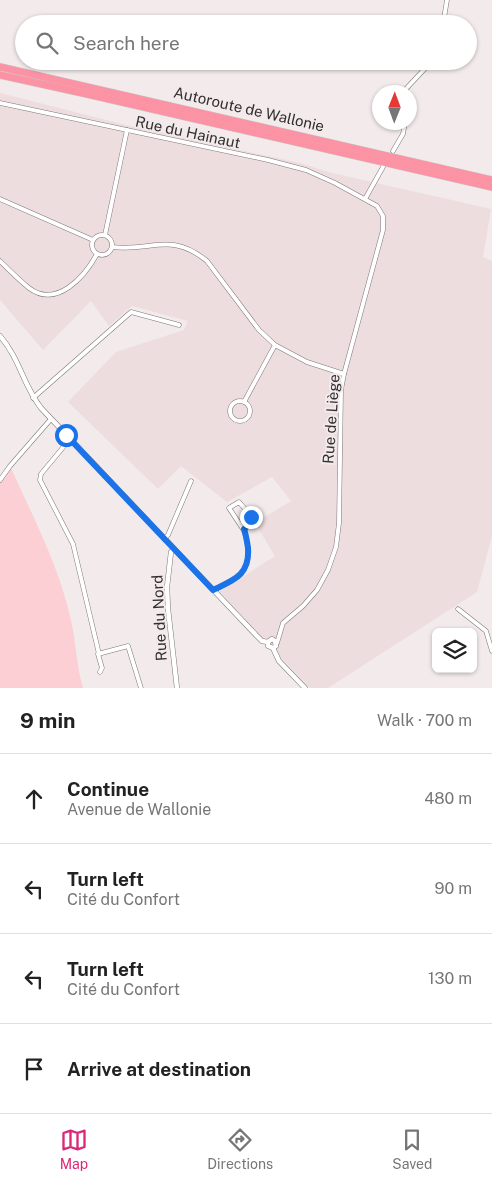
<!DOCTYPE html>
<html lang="en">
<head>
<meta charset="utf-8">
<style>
	:root { --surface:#fff; --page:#f2f2f2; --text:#222; --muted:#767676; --line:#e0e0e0; --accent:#db2777 }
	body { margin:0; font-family:"Public Sans",sans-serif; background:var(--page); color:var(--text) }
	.controls { position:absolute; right:15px; bottom:15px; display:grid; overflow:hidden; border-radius:8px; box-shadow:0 1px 4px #0004 }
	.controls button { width:45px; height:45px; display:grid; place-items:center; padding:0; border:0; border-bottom:1px solid var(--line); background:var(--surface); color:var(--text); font:25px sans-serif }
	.compass { position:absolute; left:372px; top:85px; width:45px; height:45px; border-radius:50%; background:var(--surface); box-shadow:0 1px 4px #0004; rotate:1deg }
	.stop { position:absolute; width:15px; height:15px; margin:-11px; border:4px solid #1a73e8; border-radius:50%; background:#fff }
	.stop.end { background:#1a73e8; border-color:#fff; box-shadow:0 1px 5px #0008 }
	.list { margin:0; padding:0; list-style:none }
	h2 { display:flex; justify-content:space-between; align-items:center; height:65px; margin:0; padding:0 20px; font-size:21px }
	h2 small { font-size:16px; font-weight:400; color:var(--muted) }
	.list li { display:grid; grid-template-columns:32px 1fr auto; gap:15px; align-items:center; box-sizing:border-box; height:90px; padding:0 20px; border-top:1px solid var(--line) }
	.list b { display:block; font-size:19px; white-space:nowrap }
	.list p { margin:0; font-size:16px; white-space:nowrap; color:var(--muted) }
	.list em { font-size:16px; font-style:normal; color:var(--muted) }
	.icon { flex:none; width:28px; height:28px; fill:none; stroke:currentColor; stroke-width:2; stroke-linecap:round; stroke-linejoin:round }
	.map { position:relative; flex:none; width:492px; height:688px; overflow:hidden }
	.search { position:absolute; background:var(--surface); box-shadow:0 1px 4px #0004; left:15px; right:15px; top:15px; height:55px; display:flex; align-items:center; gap:12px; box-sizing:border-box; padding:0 18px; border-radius:28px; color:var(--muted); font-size:19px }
	.sheet { height:425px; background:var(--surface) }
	nav { display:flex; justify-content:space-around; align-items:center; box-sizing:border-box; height:70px; border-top:1px solid var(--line); background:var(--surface); font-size:14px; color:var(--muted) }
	nav a { display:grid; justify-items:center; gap:2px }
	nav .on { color:var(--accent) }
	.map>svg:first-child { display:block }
	.built { fill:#eeddde }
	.green { fill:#fccfd4 }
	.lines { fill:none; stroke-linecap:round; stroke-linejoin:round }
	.minor-casing { stroke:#7e7778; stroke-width:5 }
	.tertiary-casing { stroke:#7e7778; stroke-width:5.5 }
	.motorway-casing { stroke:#cac9c9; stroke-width:8 }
	.minor { stroke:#fff; stroke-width:4 }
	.tertiary { stroke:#fff; stroke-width:4.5 }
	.motorway { stroke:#fc93a4; stroke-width:7 }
	.route { stroke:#1a73e8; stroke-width:6 }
	.labels { text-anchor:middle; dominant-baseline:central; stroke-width:4; stroke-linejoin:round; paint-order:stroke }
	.street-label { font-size:15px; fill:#322f2f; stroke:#f2eaeb }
</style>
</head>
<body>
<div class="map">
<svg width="492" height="688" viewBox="0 0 492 688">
	<rect width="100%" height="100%" fill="#f2eaeb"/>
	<path class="built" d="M 0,93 L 126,125 L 300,163 L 332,173 L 491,209 L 483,257 L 492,261 L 492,536 L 477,592 L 328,688 L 310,688 L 219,592 L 275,556 L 255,523 L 291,501 L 272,477 L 227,502 L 181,466 L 158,489 L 68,402 L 116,352 L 184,330 L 188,321 L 132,306 L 109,326 L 91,301 L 43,350 L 0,300 Z"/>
	<path class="green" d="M 10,466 C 32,515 58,564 70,616 C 76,640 76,664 83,688 L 0,688 L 0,480 Z"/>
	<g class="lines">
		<g class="minor-casing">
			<g id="minor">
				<path d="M 443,24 L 447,0"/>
				<path d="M 403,92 L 432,61"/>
				<path d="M 0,103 L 268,160 L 306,170 L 335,183 L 377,206 L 383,216 L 383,230 L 344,374 L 341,390 L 339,523 L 336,547 L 328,570 L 317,590 L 303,606 L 283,623 L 277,643"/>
				<path d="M 393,151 L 403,134 L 405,122"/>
				<path d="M 0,199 L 93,240"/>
				<path d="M 365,199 L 383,167"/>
				<circle cx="102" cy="245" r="10"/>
				<path d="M 105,235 L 127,130"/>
				<path d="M 112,247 C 152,252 170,231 207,261 L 259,330 L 275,345 L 307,362 L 344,374"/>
				<path d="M 0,261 C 9,270 19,280 29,288 C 57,309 85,276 97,254"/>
				<path d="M 33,398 L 131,312 L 179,325"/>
				<circle cx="240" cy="411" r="10"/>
				<path d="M 244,402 L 275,345"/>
				<path d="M 70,439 L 41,474 L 40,480 L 73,544 L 99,654"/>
				<path d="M 0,480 L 10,466 L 51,419"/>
				<path d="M 239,502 C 248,513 258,518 243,529 L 229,508 Z"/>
				<path d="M 164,539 L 168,535 L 191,481"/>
				<path d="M 213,590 C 234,580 250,575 248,548 C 247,541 246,535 243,529"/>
				<path d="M 458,609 L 486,631 L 492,651"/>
				<path d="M 100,672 L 102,668 L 98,654 L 128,646 L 141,688"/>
			</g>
		</g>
		<g class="tertiary-casing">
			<g id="tertiary">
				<path d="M 0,336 C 20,359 23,385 41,408 L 256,635 L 262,641 L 268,642 L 272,639 L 275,641 L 276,646 L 273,648"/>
				<path d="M 174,549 L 171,552 L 167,587 L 168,609 L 177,688"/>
				<path d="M 268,642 L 268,646 L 273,648 L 279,661 L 305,688"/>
			</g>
		</g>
		<g class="motorway-casing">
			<g id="motorway">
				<path d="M 0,67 L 492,180"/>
				<path d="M 0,75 L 87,94 L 492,187"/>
			</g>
		</g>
		<use href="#minor" class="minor"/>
		<use href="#tertiary" class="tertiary"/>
		<use href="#motorway" class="motorway"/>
	</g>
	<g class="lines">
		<path class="route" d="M 66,435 L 213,590 C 234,580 250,575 248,548 C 247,541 246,535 244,529 L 250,524 L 251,517"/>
	</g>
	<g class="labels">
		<g class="street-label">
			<text transform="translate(249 109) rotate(13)">Autoroute de Wallonie</text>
			<text transform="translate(188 132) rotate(12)">Rue du Hainaut</text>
			<text transform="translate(331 419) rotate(-86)">Rue de Liège</text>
			<text transform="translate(159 618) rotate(-93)">Rue du Nord</text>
		</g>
	</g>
</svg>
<div class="controls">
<button><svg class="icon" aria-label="layers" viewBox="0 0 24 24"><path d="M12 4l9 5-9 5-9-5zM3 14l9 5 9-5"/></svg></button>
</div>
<svg class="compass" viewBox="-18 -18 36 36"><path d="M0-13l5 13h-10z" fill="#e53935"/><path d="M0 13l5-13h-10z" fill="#767676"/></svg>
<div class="stop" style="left:66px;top:435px"></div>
<div class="stop end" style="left:251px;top:517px"></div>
<div class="search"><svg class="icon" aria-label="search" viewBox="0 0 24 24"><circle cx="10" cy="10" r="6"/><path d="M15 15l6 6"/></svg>Search here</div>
</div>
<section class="sheet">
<h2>9 min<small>Walk · 700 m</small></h2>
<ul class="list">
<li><svg class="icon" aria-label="ahead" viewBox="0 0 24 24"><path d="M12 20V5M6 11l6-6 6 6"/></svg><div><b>Continue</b><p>Avenue de Wallonie</p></div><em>480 m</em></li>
<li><svg class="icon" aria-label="left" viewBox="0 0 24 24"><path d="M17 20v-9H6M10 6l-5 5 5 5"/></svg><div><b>Turn left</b><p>Cité du Confort</p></div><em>90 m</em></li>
<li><svg class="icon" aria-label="left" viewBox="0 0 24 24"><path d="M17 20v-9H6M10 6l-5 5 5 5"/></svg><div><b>Turn left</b><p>Cité du Confort</p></div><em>130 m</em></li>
<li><svg class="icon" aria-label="arrive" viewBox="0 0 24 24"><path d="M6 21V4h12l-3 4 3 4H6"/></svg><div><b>Arrive at destination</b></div></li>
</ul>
</section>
<nav>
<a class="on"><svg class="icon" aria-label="map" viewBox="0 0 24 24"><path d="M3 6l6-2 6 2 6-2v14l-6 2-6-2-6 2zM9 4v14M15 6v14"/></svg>Map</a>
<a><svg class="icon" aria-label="directions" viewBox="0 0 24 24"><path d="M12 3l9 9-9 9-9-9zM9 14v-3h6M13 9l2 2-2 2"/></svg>Directions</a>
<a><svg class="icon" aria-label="saved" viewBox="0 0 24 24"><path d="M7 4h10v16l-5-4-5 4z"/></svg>Saved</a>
</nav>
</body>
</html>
